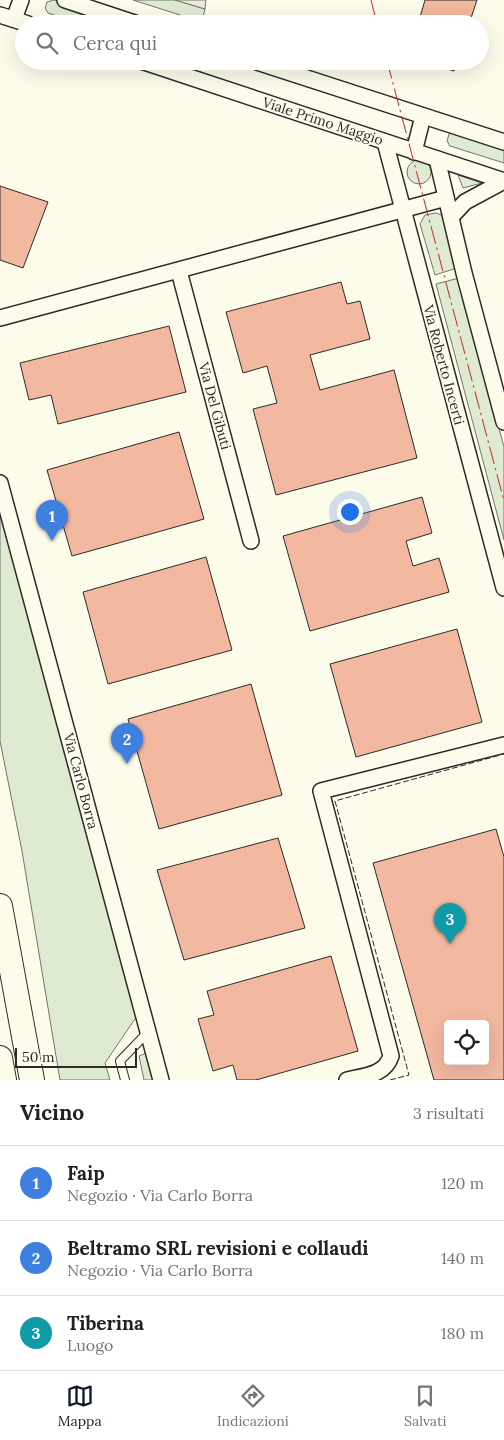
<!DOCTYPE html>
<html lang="it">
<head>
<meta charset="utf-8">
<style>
	:root { --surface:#fff; --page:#f6f6f6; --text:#202124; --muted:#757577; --line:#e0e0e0; --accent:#111827 }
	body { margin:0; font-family:Lora,serif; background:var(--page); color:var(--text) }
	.controls { position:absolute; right:15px; bottom:15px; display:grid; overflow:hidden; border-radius:5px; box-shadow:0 5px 20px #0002 }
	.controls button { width:45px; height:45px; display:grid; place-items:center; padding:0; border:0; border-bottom:1px solid var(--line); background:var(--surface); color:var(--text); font:25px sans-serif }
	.scale { position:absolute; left:15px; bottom:12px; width:122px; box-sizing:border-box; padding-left:5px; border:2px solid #2b2b2b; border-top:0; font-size:14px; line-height:18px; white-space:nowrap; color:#2b2b2b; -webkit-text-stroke:4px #fdfbea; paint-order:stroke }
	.you { position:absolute; left:349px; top:511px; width:18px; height:18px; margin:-12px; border:4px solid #fff; border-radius:50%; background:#1a73e8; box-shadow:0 0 0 8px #1a73e833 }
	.badge { display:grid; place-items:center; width:32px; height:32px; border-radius:50%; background:var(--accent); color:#fff; font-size:16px; font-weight:700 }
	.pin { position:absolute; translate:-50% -41px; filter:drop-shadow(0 1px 2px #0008) }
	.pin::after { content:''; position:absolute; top:26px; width:18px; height:15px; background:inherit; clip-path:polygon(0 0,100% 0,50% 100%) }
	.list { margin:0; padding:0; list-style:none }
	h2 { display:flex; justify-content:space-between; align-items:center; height:65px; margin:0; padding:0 20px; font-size:21px }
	h2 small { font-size:16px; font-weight:400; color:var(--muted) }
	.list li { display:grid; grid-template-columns:32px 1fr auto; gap:15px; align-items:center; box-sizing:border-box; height:75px; padding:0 20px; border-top:1px solid var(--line) }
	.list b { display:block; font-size:19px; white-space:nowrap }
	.list p { margin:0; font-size:16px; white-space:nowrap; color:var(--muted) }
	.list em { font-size:16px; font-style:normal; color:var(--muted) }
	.icon { flex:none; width:28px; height:28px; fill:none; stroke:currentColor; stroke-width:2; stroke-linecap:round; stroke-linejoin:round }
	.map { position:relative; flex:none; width:504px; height:1080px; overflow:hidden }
	.search { position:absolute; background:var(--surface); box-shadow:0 5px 20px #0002; left:15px; right:15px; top:15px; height:55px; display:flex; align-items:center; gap:12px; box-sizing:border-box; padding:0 18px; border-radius:28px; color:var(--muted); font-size:19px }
	.sheet { height:290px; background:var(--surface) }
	nav { display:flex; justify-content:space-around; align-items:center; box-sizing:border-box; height:70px; border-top:1px solid var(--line); background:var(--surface); font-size:14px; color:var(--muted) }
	nav a { display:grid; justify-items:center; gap:2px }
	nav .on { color:var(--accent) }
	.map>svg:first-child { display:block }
	.green { fill:#deebd1; stroke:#74746e }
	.parking { fill:#eceadb; stroke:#74746e }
	.building { fill:#f2b8a0; stroke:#2b2b2b; fill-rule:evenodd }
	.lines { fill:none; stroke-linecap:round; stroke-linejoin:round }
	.service-casing { stroke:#2b2b2b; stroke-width:10 }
	.minor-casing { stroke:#2b2b2b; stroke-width:18 }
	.primary-casing { stroke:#2b2b2b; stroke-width:26 }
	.service { stroke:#fdfbea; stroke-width:8 }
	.minor { stroke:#fdfbea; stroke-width:15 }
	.primary { stroke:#fdfbea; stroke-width:24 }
	.fence { stroke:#2b2b2b; stroke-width:1; stroke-dasharray:6 2.5; stroke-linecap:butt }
	.power { stroke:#c62828; stroke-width:1; stroke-dasharray:18 4 2.5 4; stroke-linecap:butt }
	.labels { text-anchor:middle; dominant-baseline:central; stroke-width:4; stroke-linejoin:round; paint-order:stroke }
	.street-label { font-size:14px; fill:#2b2b2b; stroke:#fdfbea }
</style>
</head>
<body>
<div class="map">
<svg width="504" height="1080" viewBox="0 0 504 1080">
	<rect width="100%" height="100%" fill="#fdfbea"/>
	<g class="green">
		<path d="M 54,0 L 125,24 L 80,24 L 48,13 L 45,8 L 47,2 Z"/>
		<path d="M 133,0 L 175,0 L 205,9 L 202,22 Z"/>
		<path d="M 456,131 L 504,147 L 504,163 L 450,146 L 447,141 L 449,134 Z"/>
		<circle cx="419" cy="172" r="12"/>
		<path d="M 458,175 L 482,183 L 463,188 Z"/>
		<path d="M 436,213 L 444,216 L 457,268 L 435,275 L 420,224 L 425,215 Z"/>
		<path d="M 459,278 L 504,447 L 504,540 L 436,284 Z"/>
		<path d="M 0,508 C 53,675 88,846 139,1013 L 105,1063 L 110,1080 L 60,1080 L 22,851 L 0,741 Z"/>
		<path d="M 149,1052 L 156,1080 L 144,1080 L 139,1056 Z"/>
	</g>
	<path class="parking" d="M 175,0 L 206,0 L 205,9 Z"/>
	<g class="building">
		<path d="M 425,0 L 477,0 L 469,24 L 418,24 Z"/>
		<path d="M 422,61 L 457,61 L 454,71 Z"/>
		<path d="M 0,186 L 48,202 L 23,268 L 0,260 Z"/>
		<path d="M 341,282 L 347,304 L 360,301 L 370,339 L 310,355 L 320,390 L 394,370 L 417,458 L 276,495 L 253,409 L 277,403 L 267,366 L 243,373 L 226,312 Z"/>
		<path d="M 169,326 L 186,392 L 58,424 L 51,395 L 29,400 L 20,363 Z"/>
		<path d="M 179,432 L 204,519 L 72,556 L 47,470 Z"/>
		<path d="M 422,497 L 432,533 L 406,541 L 413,566 L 439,558 L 449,592 L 310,631 L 283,536 Z"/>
		<path d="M 206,557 L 232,650 L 108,684 L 83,592 Z"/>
		<path d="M 457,629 L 482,722 L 356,757 L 330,664 Z"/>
		<path d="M 251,684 L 282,795 L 159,829 L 128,719 Z"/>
		<path d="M 496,829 L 504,857 L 504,1080 L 434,1080 L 373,863 ZM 448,1024 L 485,1024 L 485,1061 L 448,1061 Z"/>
		<path d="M 278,838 L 305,928 L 184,960 L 157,870 Z"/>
		<path d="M 331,956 L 358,1051 L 256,1080 L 237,1080 L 233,1065 L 213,1071 L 198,1019 L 214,1015 L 207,991 Z"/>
	</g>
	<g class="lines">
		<g class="service-casing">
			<path id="service" d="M 125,1080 L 120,1061 L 148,1032"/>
		</g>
		<g class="minor-casing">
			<g id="minor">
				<path d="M 65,0 L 138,24"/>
				<path d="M 0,15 L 28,24"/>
				<path d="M 14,19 L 21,0"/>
				<path d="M 141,61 L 504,181"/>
				<path d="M 254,61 L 504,142"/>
				<path d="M 385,142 L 504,588"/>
				<path d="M 414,152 L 423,116"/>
				<path d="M 437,159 L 464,273 L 504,422"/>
				<path d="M 451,217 L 465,202 L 504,181"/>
				<path d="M 179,271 L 251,541"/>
				<path d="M 0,318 L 446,198"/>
				<path d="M 0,483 L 161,1080"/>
				<path d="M 347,1080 C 365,1076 385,1075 391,1056 L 321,791 L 504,745"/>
			</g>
		</g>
		<g class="primary-casing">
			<g id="primary">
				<path d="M 0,906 L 32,1080"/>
				<path d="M 0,1058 L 4,1080"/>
			</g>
		</g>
		<use href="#service" class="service"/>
		<use href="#minor" class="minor"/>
		<use href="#primary" class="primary"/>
		<path class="fence" d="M 390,1080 L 409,1075 L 335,801 L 504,754"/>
		<g class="power">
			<path d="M 371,0 L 377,24"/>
			<path d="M 387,61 L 504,501"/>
		</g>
	</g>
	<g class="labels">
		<g class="street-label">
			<text transform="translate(323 121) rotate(18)">Viale Primo Maggio</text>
			<text transform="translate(444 365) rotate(75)">Via Roberto Incerti</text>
			<text transform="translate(215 406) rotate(75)">Via Del Gibuti</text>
			<text transform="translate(81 781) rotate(75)">Via Carlo Borra</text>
		</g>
	</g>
</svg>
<div class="controls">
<button><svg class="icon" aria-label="locate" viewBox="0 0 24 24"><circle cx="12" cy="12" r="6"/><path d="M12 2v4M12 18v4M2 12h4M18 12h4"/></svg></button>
</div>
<div class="scale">50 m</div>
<div class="you"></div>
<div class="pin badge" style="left:52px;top:541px;background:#3f7fe0">1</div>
<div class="pin badge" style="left:127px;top:764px;background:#3f7fe0">2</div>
<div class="pin badge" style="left:450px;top:944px;background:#0f9aa8">3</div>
<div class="search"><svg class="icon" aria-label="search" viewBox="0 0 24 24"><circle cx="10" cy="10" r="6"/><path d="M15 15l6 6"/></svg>Cerca qui</div>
</div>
<section class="sheet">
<h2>Vicino<small>3 risultati</small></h2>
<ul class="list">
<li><span class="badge" style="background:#3f7fe0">1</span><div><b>Faip</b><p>Negozio · Via Carlo Borra</p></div><em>120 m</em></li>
<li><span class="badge" style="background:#3f7fe0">2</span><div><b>Beltramo SRL revisioni e collaudi</b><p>Negozio · Via Carlo Borra</p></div><em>140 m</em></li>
<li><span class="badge" style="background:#0f9aa8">3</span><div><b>Tiberina</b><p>Luogo</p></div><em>180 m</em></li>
</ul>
</section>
<nav>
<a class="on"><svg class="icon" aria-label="map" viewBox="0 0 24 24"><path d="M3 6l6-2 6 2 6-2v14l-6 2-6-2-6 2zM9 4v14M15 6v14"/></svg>Mappa</a>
<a><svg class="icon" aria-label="directions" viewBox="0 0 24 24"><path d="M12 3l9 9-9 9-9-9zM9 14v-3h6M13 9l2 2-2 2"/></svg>Indicazioni</a>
<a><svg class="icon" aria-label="saved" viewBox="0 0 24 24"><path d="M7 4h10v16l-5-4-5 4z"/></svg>Salvati</a>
</nav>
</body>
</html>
